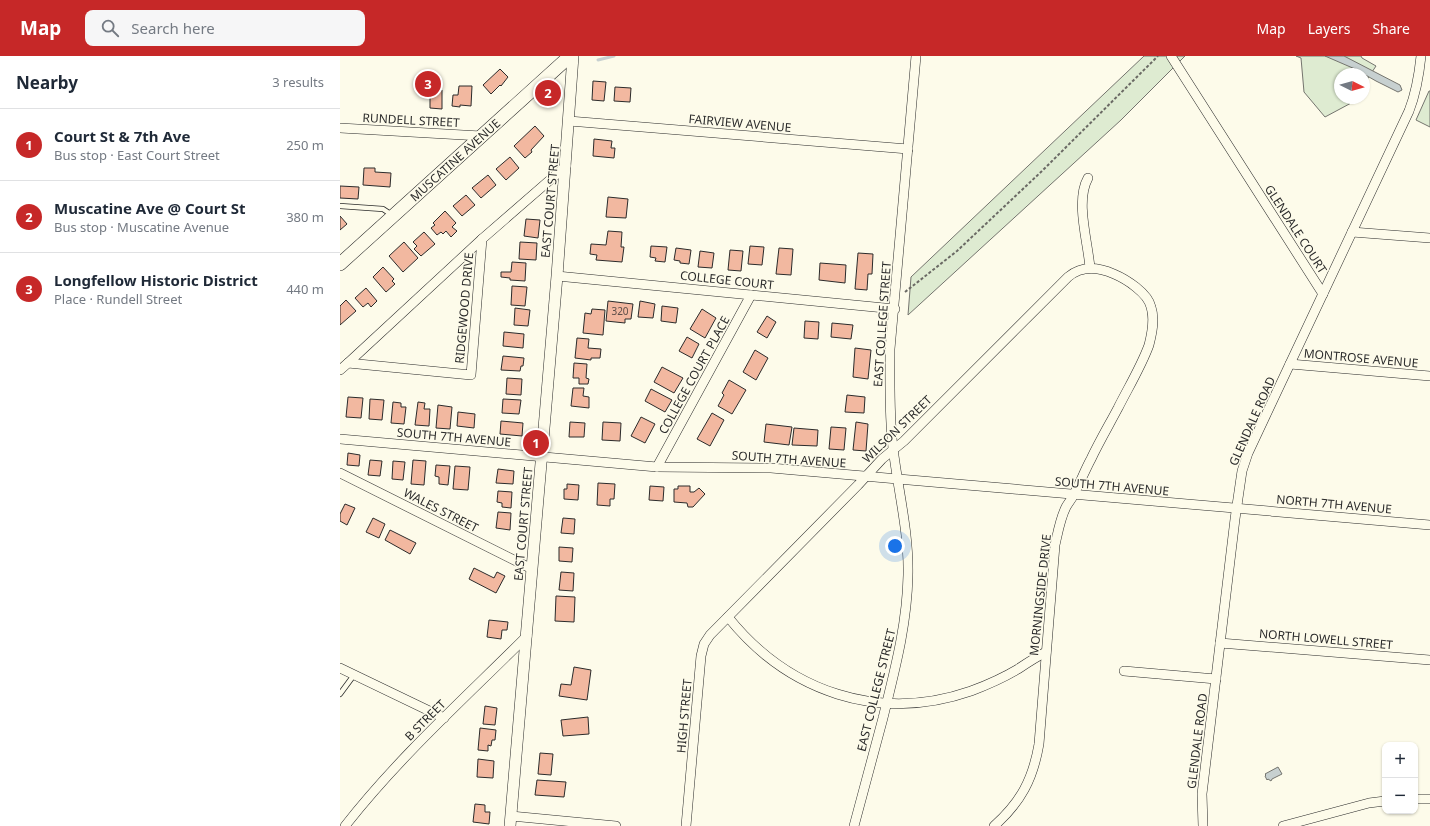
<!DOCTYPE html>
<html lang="en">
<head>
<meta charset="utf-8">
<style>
	:root { --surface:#fff; --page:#f6f6f7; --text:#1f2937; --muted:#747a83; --line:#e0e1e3; --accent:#c62828 }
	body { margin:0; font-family:"Noto Sans",sans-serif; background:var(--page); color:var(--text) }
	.controls { position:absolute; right:12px; bottom:12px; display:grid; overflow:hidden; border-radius:8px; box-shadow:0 1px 3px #0004 }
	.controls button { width:36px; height:36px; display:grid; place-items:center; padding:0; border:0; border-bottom:1px solid var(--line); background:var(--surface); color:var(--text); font:20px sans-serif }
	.compass { position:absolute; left:994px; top:12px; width:36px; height:36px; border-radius:50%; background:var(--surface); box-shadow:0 1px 3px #0004; rotate:95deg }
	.you { position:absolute; left:555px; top:490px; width:14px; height:14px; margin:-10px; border:3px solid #fff; border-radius:50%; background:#1a73e8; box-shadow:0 0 0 6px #1a73e833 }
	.badge { display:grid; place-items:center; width:26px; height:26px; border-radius:50%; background:var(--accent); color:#fff; font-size:13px; font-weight:700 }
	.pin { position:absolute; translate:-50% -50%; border:2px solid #fff; box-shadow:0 1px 4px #0006 }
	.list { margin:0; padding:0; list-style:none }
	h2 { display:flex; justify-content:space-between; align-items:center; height:52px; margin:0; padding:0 16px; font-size:17px }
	h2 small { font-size:13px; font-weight:400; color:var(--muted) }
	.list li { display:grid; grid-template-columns:26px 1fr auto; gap:12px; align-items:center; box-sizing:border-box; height:72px; padding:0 16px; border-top:1px solid var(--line) }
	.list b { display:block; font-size:15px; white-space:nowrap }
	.list p { margin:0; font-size:13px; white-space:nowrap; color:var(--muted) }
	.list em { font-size:13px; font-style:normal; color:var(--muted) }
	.icon { flex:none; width:22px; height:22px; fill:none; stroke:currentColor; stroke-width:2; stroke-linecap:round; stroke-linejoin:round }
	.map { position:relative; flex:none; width:1090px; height:770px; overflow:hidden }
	header { display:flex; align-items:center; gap:24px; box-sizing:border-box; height:56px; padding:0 20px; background:var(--accent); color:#fff }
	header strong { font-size:19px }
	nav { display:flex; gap:22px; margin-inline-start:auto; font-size:14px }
	.search { width:280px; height:36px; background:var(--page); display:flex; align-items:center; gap:10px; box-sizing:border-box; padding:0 14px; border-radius:8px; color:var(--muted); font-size:15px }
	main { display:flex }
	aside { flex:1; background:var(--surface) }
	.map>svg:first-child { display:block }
	.green { fill:#deebd1; stroke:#74746e }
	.water { fill:#c7d0d0; stroke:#74746e }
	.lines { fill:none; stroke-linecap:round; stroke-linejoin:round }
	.stream { stroke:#c7d0d0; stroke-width:3 }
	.building { fill:#f2b8a0; stroke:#2b2b2b }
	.service-casing { stroke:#2b2b2b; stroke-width:6 }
	.minor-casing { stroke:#2b2b2b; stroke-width:10 }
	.tertiary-casing { stroke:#2b2b2b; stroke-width:12 }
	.secondary-casing { stroke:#2b2b2b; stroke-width:14 }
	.path { stroke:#6a6964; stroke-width:2; stroke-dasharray:3 2; stroke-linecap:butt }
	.service { stroke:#fdfbea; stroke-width:4.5 }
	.minor { stroke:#fdfbea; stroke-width:9 }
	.tertiary { stroke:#fdfbea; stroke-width:11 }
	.secondary { stroke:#fdfbea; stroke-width:13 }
	.labels { text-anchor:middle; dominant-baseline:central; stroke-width:3; stroke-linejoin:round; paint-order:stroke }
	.number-label { font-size:10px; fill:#5d4e48 }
	.street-label { font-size:12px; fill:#2b2b2b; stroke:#fdfbea }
</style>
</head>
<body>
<header>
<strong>Map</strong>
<div class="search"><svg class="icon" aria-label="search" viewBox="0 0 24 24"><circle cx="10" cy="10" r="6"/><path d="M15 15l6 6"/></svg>Search here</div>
<nav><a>Map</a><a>Layers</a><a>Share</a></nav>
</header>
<main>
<aside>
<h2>Nearby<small>3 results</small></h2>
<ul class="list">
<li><span class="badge">1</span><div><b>Court St &amp; 7th Ave</b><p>Bus stop · East Court Street</p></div><em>250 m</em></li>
<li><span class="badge">2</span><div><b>Muscatine Ave @ Court St</b><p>Bus stop · Muscatine Avenue</p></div><em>380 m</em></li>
<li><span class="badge">3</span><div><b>Longfellow Historic District</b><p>Place · Rundell Street</p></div><em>440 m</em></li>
</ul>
</aside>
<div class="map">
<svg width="1090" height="770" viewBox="0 0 1090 770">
	<rect width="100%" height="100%" fill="#fdfbea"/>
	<g class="green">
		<path d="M 804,0 L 845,0 L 781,64 L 568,259 L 571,221 Z"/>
		<path d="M 956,0 L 1021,0 L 1022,2 L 1036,10 L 1024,28 L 1024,18 L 1000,18 L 1000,42 L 1015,42 L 1013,46 L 985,61 L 964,36 L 961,2 Z"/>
		<path d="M 1089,35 L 1090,35 L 1090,71 L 1076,64 Z"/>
	</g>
	<g class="water">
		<path d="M 985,0 L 1004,0 L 1060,29 L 1062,34 L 1058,36 L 1036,25 L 1015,13 Z"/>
		<path d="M 938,711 L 942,718 L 932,723 L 931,725 L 928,723 L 927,724 L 925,720 L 926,719 L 925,718 Z"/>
	</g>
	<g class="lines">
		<path class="stream" d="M 258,4 L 274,0"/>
	</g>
	<g class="building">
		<path d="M 160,13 L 168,21 L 161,30 L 160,29 L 151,38 L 143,29 Z"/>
		<path d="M 253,25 L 266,26 L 264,45 L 252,44 Z"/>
		<path d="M 119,30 L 132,30 L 131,50 L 120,49 L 120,51 L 112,50 L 113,39 L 118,39 Z"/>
		<path d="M 90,31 L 98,32 L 98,33 L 102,34 L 102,53 L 90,52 Z"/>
		<path d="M 275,31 L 291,32 L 290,46 L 274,45 Z"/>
		<path d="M 195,70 L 204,80 L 191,94 L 192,96 L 185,102 L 174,90 Z"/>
		<path d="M 254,83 L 272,85 L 271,92 L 275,92 L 274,102 L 253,100 Z"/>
		<path d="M 170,101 L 179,112 L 166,124 L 156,113 Z"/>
		<path d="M 24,112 L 35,112 L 35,116 L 51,117 L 50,131 L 23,129 Z"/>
		<path d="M 148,119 L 156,129 L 141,142 L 132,132 Z"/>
		<path d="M 0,130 L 19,131 L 18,143 L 0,142 Z"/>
		<path d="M 126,139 L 135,149 L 122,160 L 113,150 Z"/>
		<path d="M 268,141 L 288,143 L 286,162 L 266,161 Z"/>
		<path d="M 105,155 L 116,167 L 112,171 L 117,175 L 111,181 L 106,175 L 103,178 L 101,176 L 97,179 L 91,172 L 95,169 L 93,167 Z"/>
		<path d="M 0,160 L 7,168 L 0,174 Z"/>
		<path d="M 186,163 L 200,164 L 198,182 L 184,180 Z"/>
		<path d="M 268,175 L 282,176 L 281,191 L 284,191 L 282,206 L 256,204 L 257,199 L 250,198 L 251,188 L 266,189 Z"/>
		<path d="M 84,176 L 95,188 L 81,200 L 74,193 L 77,190 L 73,186 Z"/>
		<path d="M 64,186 L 78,202 L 63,216 L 49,200 Z"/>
		<path d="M 180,186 L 197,187 L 196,204 L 179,203 Z"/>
		<path d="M 311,190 L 327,191 L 325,206 L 315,205 L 316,202 L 310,201 Z"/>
		<path d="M 410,190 L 424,191 L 422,209 L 408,208 Z"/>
		<path d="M 336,192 L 351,194 L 349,208 L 340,207 L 340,205 L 334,204 Z"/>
		<path d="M 439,192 L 453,193 L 451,219 L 436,218 Z"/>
		<path d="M 390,194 L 403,195 L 401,215 L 388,214 Z"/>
		<path d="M 360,195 L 374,197 L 372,212 L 358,211 Z"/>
		<path d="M 518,197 L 533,198 L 532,218 L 528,218 L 527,234 L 515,233 Z"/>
		<path d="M 172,206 L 186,207 L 185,225 L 170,224 L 170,222 L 161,221 L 161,216 L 171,216 Z"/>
		<path d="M 480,207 L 506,209 L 505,227 L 479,224 Z"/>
		<path d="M 43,211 L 54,223 L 52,225 L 55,228 L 46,236 L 33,221 Z"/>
		<path d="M 172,230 L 187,231 L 185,250 L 171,249 Z"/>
		<path d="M 26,232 L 37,245 L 31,251 L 28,247 L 23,251 L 15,242 Z"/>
		<path d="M 6,244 L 16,255 L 0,269 L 0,250 Z"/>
		<path d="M 268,245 L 293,248 L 291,263 L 285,263 L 285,267 L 266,265 Z"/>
		<path d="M 300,245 L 315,248 L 313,262 L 298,261 Z"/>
		<path d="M 322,250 L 338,252 L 336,267 L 321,265 Z"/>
		<path d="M 175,252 L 190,254 L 188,270 L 174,269 Z"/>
		<path d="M 252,253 L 265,254 L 263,279 L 243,277 L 245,257 L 251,258 Z"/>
		<path d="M 362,253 L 376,262 L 365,282 L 350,273 Z"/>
		<path d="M 427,260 L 436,266 L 427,282 L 417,276 Z"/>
		<path d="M 465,265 L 479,266 L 478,283 L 464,282 Z"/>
		<path d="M 492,267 L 513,269 L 511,283 L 491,281 Z"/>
		<path d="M 164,276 L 184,278 L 183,292 L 163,290 Z"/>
		<path d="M 347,281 L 359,288 L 352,302 L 339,295 Z"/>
		<path d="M 237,282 L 249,283 L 248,292 L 261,293 L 260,302 L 251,302 L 251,304 L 235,302 Z"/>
		<path d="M 515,292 L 531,294 L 528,323 L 513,321 Z"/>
		<path d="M 415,294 L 428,302 L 416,324 L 403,316 Z"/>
		<path d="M 163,300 L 184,302 L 183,310 L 181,310 L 180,315 L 161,314 Z"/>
		<path d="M 234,307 L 247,308 L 246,322 L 249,323 L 248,328 L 239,328 L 239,322 L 233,322 Z"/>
		<path d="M 322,311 L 343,322 L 334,337 L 314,326 Z"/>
		<path d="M 167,322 L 182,323 L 181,339 L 166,338 Z"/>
		<path d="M 389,324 L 406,334 L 392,358 L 378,350 L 384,339 L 382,337 Z"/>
		<path d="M 233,332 L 244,332 L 243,340 L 249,341 L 249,352 L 231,350 Z"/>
		<path d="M 311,333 L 332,344 L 325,356 L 305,345 Z"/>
		<path d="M 507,339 L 525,341 L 524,357 L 505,356 Z"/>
		<path d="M 8,341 L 23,342 L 21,362 L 6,361 Z"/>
		<path d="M 30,343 L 44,344 L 42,364 L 29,363 Z"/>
		<path d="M 163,343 L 181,344 L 179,358 L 162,357 Z"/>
		<path d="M 53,346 L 61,347 L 61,351 L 66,351 L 64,368 L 51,367 Z"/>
		<path d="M 78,346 L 85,347 L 84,353 L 90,353 L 89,370 L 75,369 Z"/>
		<path d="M 98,349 L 112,351 L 110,373 L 96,372 Z"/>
		<path d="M 118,356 L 135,358 L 134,372 L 117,370 Z"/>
		<path d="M 372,357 L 384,364 L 370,390 L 357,383 Z"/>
		<path d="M 301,361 L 315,368 L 305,387 L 291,380 Z"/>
		<path d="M 161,365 L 183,367 L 182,380 L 160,378 Z"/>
		<path d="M 230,366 L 245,367 L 244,381 L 229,381 Z"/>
		<path d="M 263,366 L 281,367 L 280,385 L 262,384 Z"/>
		<path d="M 516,366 L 528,368 L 526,395 L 513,394 Z"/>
		<path d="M 426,368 L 452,371 L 449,389 L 424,386 Z"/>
		<path d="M 491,371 L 506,372 L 504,394 L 489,393 Z"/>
		<path d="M 454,372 L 478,374 L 477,390 L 452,389 Z"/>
		<path d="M 8,397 L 20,399 L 19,410 L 7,409 Z"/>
		<path d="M 30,404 L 42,405 L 40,420 L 28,419 Z"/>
		<path d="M 73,404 L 86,405 L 84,429 L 71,428 Z"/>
		<path d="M 53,405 L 65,406 L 63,424 L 52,423 Z"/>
		<path d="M 96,409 L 110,410 L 108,429 L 99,428 L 99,421 L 95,420 Z"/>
		<path d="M 115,410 L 130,411 L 128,434 L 113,433 Z"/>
		<path d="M 158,413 L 174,415 L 173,428 L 156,427 Z"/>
		<path d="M 258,427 L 275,428 L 274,443 L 270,443 L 270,450 L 257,449 Z"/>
		<path d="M 227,428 L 239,429 L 238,444 L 224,443 L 224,433 L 227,433 Z"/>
		<path d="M 310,430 L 324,431 L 323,445 L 309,444 Z"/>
		<path d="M 338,430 L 350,430 L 350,436 L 354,436 L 359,432 L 365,438 L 353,451 L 348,451 L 347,447 L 334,446 L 334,433 L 338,433 Z"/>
		<path d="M 158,435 L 172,436 L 171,452 L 162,451 L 162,447 L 157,446 Z"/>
		<path d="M 5,448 L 15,452 L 7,469 L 0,465 L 0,458 Z"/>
		<path d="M 158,456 L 171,457 L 170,474 L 156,472 Z"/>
		<path d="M 33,462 L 45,468 L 39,482 L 26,476 Z"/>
		<path d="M 223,462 L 235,463 L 234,478 L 221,477 Z"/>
		<path d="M 50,474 L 76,487 L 70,498 L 45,484 Z"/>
		<path d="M 219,491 L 233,492 L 232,506 L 219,505 Z"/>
		<path d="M 134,512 L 154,522 L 157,516 L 165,520 L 156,537 L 129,523 Z"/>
		<path d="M 221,516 L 234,517 L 233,535 L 219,534 Z"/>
		<path d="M 216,540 L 235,541 L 234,566 L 215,565 Z"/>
		<path d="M 149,564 L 168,566 L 167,574 L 162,574 L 161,583 L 147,581 Z"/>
		<path d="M 234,611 L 251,614 L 247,644 L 219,640 L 221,628 L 231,629 Z"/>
		<path d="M 145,650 L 157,652 L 155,669 L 143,668 Z"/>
		<path d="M 248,661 L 249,678 L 223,680 L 221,664 Z"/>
		<path d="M 140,672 L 156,674 L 155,684 L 152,684 L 151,690 L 148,689 L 148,695 L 138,694 Z"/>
		<path d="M 200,697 L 213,698 L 211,719 L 198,718 Z"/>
		<path d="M 138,703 L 154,705 L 153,722 L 137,721 Z"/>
		<path d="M 197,724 L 226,726 L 224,741 L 195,739 Z"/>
		<path d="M 135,748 L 145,749 L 145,756 L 150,756 L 149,768 L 133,766 Z"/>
	</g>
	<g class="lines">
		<g class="service-casing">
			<g id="service">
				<path d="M 0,150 L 43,153 L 52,159"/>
				<path d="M 0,638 L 14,619"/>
			</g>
		</g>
		<g class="minor-casing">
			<g id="minor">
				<path d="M 831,0 L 983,238"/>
				<path d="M 229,65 L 568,93"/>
				<path d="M 0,72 L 141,80"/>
				<path d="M 748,122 C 735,145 748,186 750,212"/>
				<path d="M 1012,176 L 1090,182"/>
				<path d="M 217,220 L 555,253"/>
				<path d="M 8,307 L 142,183"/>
				<path d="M 950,308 L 1090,320"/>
				<path d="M 0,314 L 8,307 L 131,319 L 142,183 L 226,110"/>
				<path d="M 0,383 L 317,411 L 431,412 L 1090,469"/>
				<path d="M 317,411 L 411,239"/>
				<path d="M 0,417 L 192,513"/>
				<path d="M 388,561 C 448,636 539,667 631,635 C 647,629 663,622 678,613 C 687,607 696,601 706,596"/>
				<path d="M 880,587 L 1090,604"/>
				<path d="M 0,612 L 104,662"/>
				<path d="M 784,615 L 876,623"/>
				<path d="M 1075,743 L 1090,743"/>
				<path d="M 171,760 L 276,770"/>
				<path d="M 5,770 C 59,701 125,642 187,580"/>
				<path d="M 346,770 L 361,600 L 364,588 L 370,579 L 518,429 L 542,403 L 564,385 L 728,221 C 742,209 758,211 774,218 C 786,223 808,237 811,251 C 815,263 812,277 809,289 C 801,311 788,332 778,352 C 769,369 759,386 751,403 C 745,414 740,427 734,438 C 732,443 728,447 726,451 C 720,463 718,476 715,489 L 699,688 C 693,723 681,746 654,770"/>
				<path d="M 514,770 C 524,734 533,698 543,662 C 555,613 567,569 568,519 C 569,476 558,434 553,392 C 549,359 550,326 550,293 L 576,0"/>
				<path d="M 863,770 L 862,738 L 895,463 L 902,415 L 908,397 L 1069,55 C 1076,37 1079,20 1081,0"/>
				<path d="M 943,770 L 1029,747 L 1045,745"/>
			</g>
		</g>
		<g class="tertiary-casing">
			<path id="tertiary" d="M 170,770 L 217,220 L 233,0"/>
		</g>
		<g class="secondary-casing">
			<path id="secondary" d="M 0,208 L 230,0"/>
		</g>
		<path class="path" d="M 565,236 L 617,195 L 702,115 L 818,0"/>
		<use href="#service" class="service"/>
		<use href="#minor" class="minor"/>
		<use href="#tertiary" class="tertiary"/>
		<use href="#secondary" class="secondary"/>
	</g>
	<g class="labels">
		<g class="number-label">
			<text x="280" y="255">320</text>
		</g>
		<g class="street-label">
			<text transform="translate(71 64) rotate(3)">RUNDELL STREET</text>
			<text transform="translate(400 67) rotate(5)">FAIRVIEW AVENUE</text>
			<text transform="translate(115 104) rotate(-42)">MUSCATINE AVENUE</text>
			<text transform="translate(210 145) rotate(-85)">EAST COURT STREET</text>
			<text transform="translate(956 173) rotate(57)">GLENDALE COURT</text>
			<text transform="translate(387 224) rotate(6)">COLLEGE COURT</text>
			<text transform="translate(124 252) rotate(-85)">RIDGEWOOD DRIVE</text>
			<text transform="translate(542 268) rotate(-86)">EAST COLLEGE STREET</text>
			<text transform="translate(1021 302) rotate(5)">MONTROSE AVENUE</text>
			<text transform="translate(354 319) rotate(-61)">COLLEGE COURT PLACE</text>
			<text transform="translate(912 365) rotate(-66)">GLENDALE ROAD</text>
			<text transform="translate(557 373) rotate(-44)">WILSON STREET</text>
			<text transform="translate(114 381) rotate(5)">SOUTH 7TH AVENUE</text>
			<text transform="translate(449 403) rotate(4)">SOUTH 7TH AVENUE</text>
			<text transform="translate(772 430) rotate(5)">SOUTH 7TH AVENUE</text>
			<text transform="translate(994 448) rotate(5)">NORTH 7TH AVENUE</text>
			<text transform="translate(101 454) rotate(27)">WALES STREET</text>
			<text transform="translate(183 468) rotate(-85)">EAST COURT STREET</text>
			<text transform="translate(700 539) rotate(-84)">MORNINGSIDE DRIVE</text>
			<text transform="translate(986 583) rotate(5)">NORTH LOWELL STREET</text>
			<text transform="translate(536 634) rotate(-76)">EAST COLLEGE STREET</text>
			<text transform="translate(344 660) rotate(-85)">HIGH STREET</text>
			<text transform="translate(85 664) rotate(-45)">B STREET</text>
			<text transform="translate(857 685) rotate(-83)">GLENDALE ROAD</text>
		</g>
	</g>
</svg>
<div class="controls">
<button>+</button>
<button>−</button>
</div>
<svg class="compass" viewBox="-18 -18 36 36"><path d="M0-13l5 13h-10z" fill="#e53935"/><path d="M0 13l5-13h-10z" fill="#747a83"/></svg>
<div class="you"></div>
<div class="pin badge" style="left:196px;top:387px">1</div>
<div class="pin badge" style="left:208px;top:37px">2</div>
<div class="pin badge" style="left:88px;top:28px">3</div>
</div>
</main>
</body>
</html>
